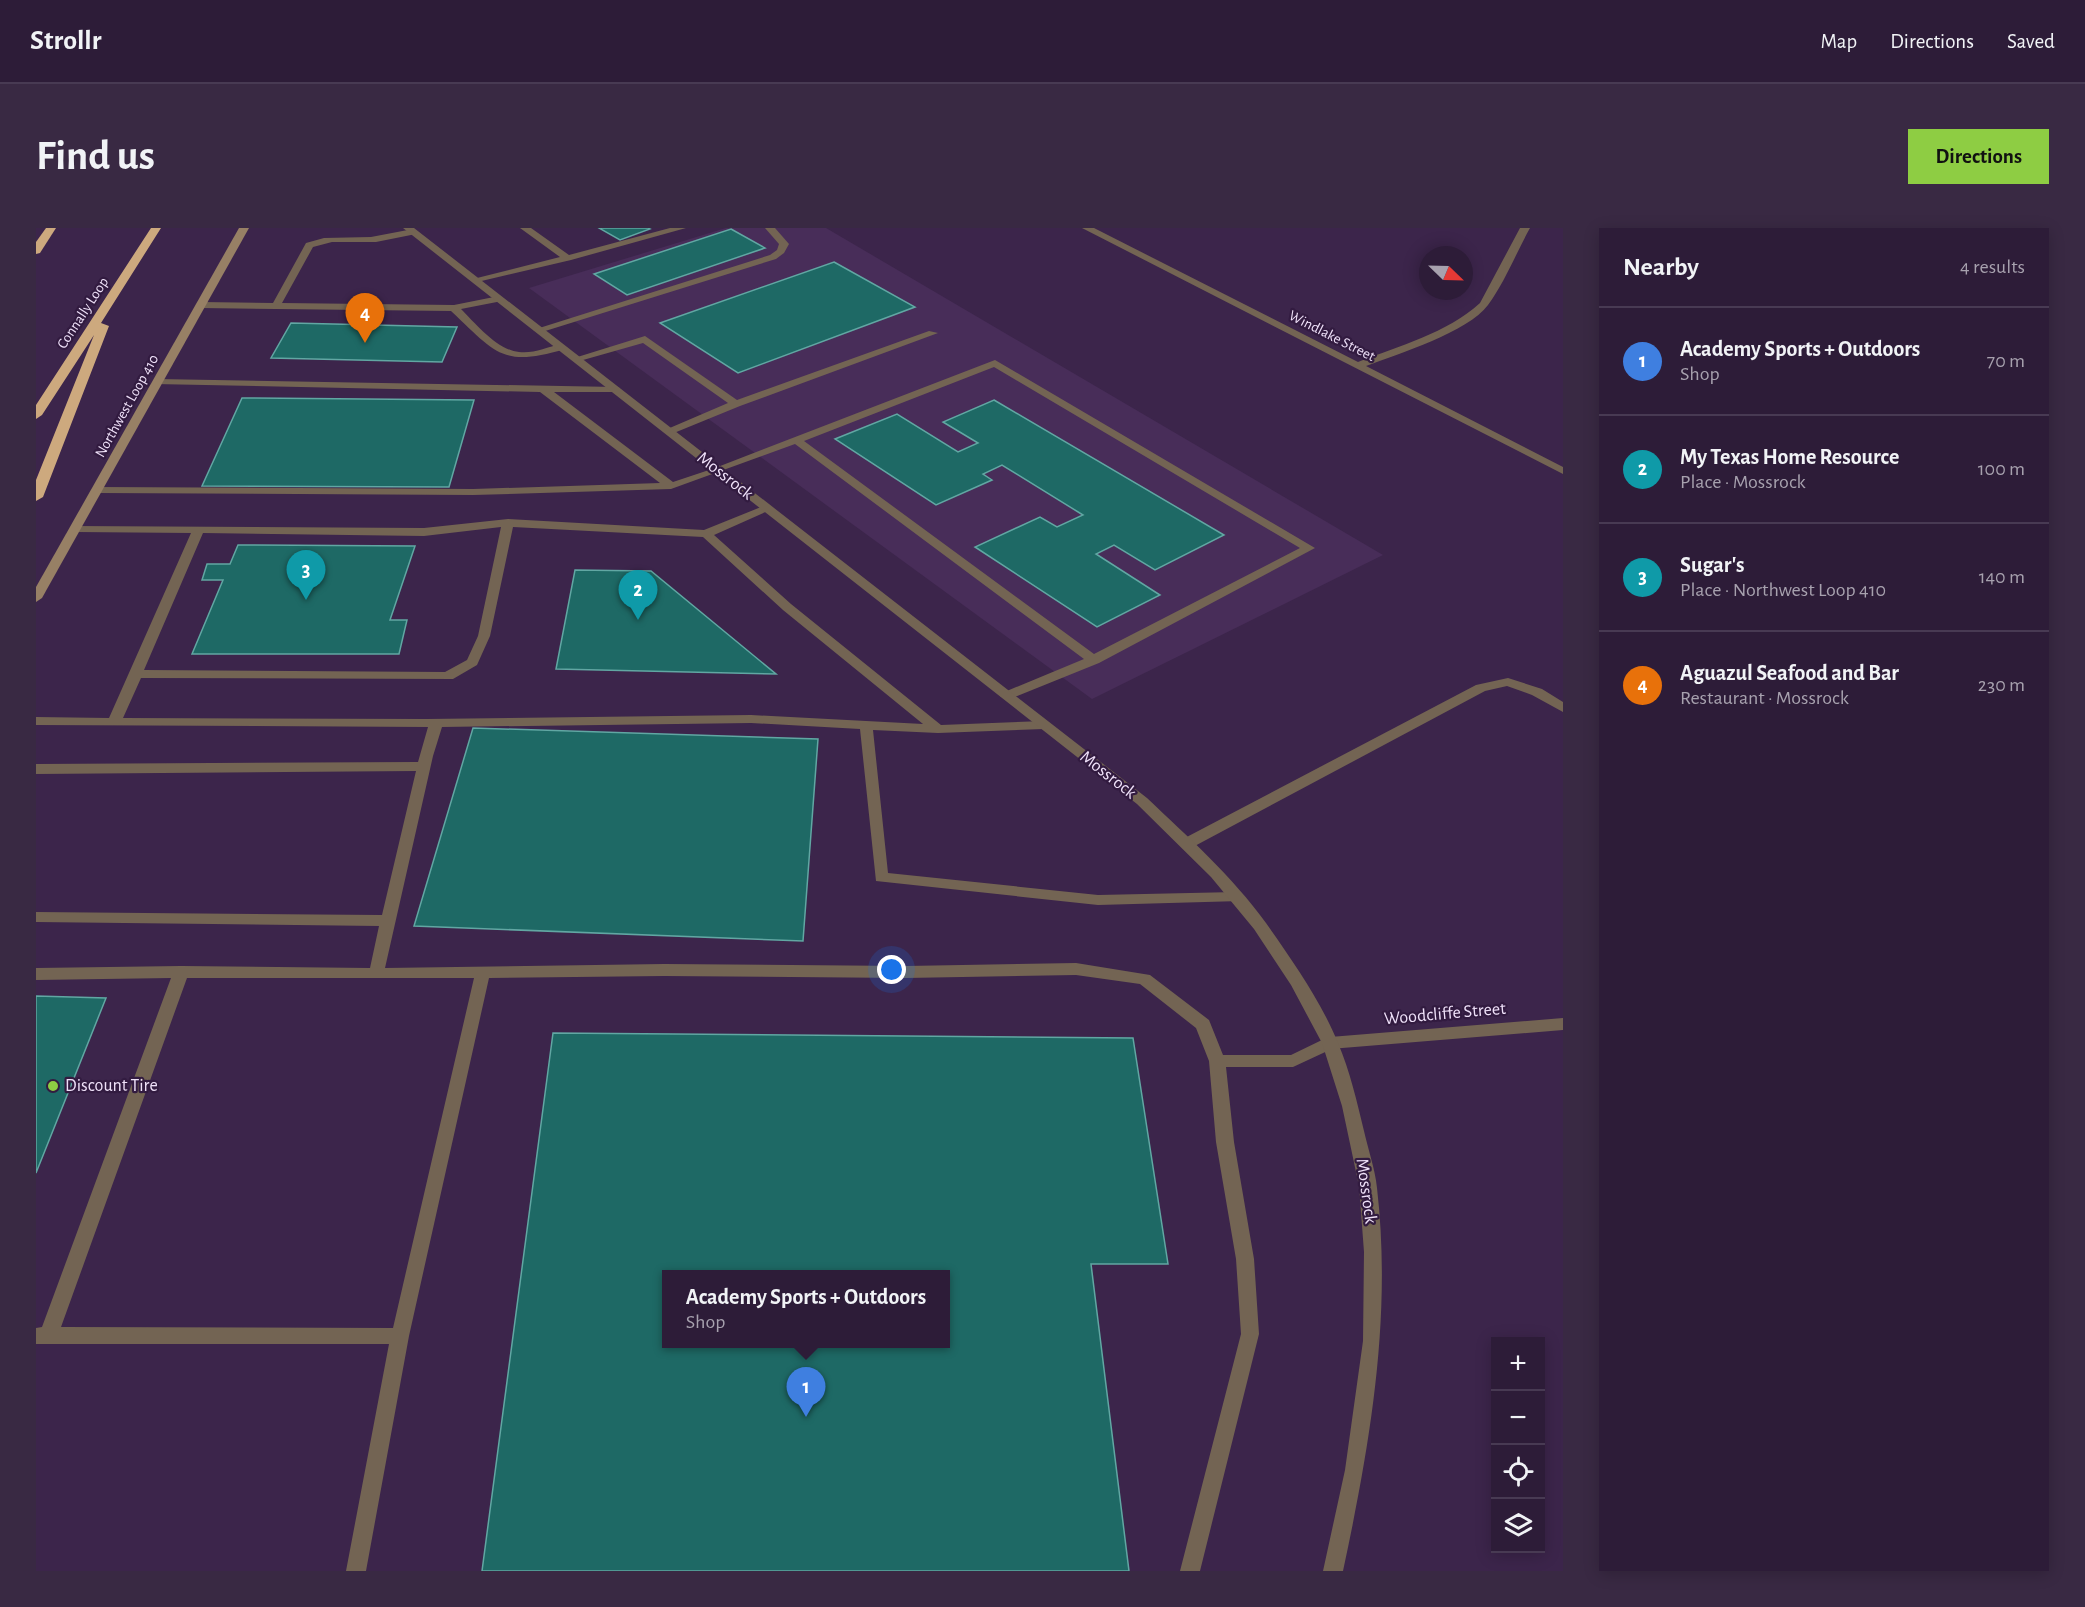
<!DOCTYPE html>
<html lang="en">
<head>
<meta charset="utf-8">
<style>
	:root { --surface:#2d1c38; --page:#392943; --text:#f1f3f6; --muted:#a7a1ae; --line:#483a53; --accent:#8ecd43 }
	body { margin:0; font-family:"Alegreya Sans",sans-serif; background:var(--page); color:var(--text) }
	.controls { position:absolute; right:18px; bottom:18px; display:grid; overflow:hidden; border-radius:0px; box-shadow:0 3px 15px #0003 }
	.controls button { width:54px; height:54px; display:grid; place-items:center; padding:0; border:0; border-bottom:2px solid var(--line); background:var(--surface); color:var(--text); font:30px sans-serif }
	.compass { position:absolute; left:1383px; top:18px; width:54px; height:54px; border-radius:50%; background:var(--surface); box-shadow:0 3px 15px #0003; rotate:113deg }
	.you { position:absolute; left:856px; top:742px; width:21px; height:21px; margin:-15px; border:4px solid #fff; border-radius:50%; background:#1a73e8; box-shadow:0 0 0 9px #1a73e833 }
	.badge { display:grid; place-items:center; width:39px; height:39px; border-radius:50%; background:var(--accent); color:#fff; font-size:20px; font-weight:700 }
	.pin { position:absolute; translate:-50% -50px; filter:drop-shadow(0 2px 3px #0008) }
	.pin::after { content:''; position:absolute; top:32px; width:21px; height:18px; background:inherit; clip-path:polygon(0 0,100% 0,50% 100%) }
	.popup { position:absolute; left:626px; top:1042px; width:288px; height:78px; box-sizing:border-box; display:grid; place-content:center; border-radius:0px; background:var(--surface); filter:drop-shadow(0 2px 4px #0005); font-size:20px; white-space:nowrap; color:var(--muted) }
	.popup b { font-size:22px; color:var(--text) }
	.popup::after { content:''; position:absolute; left:50%; top:100%; margin-left:-12px; border:12px solid transparent; border-top-color:var(--surface) }
	.list { margin:0; padding:0; list-style:none }
	h2 { display:flex; justify-content:space-between; align-items:center; height:78px; margin:0; padding:0 24px; font-size:26px }
	h2 small { font-size:20px; font-weight:400; color:var(--muted) }
	.list li { display:grid; grid-template-columns:39px 1fr auto; gap:18px; align-items:center; box-sizing:border-box; height:108px; padding:0 24px; border-top:2px solid var(--line) }
	.list b { display:block; font-size:22px; white-space:nowrap }
	.list p { margin:0; font-size:20px; white-space:nowrap; color:var(--muted) }
	.list em { font-size:20px; font-style:normal; color:var(--muted) }
	.icon { flex:none; width:33px; height:33px; fill:none; stroke:currentColor; stroke-width:2; stroke-linecap:round; stroke-linejoin:round }
	.map { position:relative; flex:none; width:1527px; height:1343px; overflow:hidden; border-radius:0px }
	header { display:flex; align-items:center; gap:36px; box-sizing:border-box; height:84px; padding:0 30px; background:var(--surface); border-bottom:2px solid var(--line) }
	header strong { font-size:28px }
	nav { display:flex; gap:33px; margin-inline-start:auto; font-size:21px }
	.intro { display:flex; align-items:center; justify-content:space-between; box-sizing:border-box; height:144px; padding:0 36px }
	h1 { margin:0; font-size:42px }
	.button { padding:15px 27px; border-radius:0px; background:var(--accent); color:#111; font-size:21px; font-weight:700 }
	main { display:flex; gap:36px; padding:0 36px }
	aside { flex:1; background:var(--surface); border-radius:0px; box-shadow:0 3px 15px #0003 }
	.map>svg:first-child { display:block }
	.built { fill:#482d59 }
	.building { fill:#1e6965; stroke:#61a7a3; stroke-width:1.5; fill-rule:evenodd }
	.lines { fill:none; stroke-linecap:round; stroke-linejoin:round }
	.service { fill:#736453; fill-rule:evenodd }
	.minor { fill:#736453; fill-rule:evenodd }
	.tertiary { fill:#736453; fill-rule:evenodd }
	.secondary { fill:#978065; fill-rule:evenodd }
	.motorway { fill:#cda97e; fill-rule:evenodd }
	.poi-dot { fill:#8ecd43; stroke:#321b40; stroke-width:2 }
	.labels { text-anchor:middle; dominant-baseline:central; stroke-width:4.5; stroke-linejoin:round; paint-order:stroke }
	.far-street-label { font-size:15px; fill:#efe1f9; stroke:#321b40 }
	.street-label { font-size:18px; fill:#efe1f9; stroke:#321b40 }
	.poi-label { font-size:18px; fill:#efe1f9; stroke:#321b40; text-anchor:start }
</style>
</head>
<body>
<header>
<strong>Strollr</strong>
<nav><a>Map</a><a>Directions</a><a>Saved</a></nav>
</header>
<div class="intro"><h1>Find us</h1><a class="button">Directions</a></div>
<main>
<div class="map">
<svg width="1527" height="1343" viewBox="0 0 1527 1343">
	<rect width="100%" height="100%" fill="#3c254b"/>
	<path class="built" d="M 690,0 L 790,0 L 1347,327 L 1056,471 L 493,60 Z"/>
	<g class="building">
		<path d="M 563,0 L 612,0 L 614,1 L 584,12 Z"/>
		<path d="M 695,1 L 729,20 L 591,67 L 558,46 Z"/>
		<path d="M 798,34 L 879,79 L 702,145 L 624,95 Z"/>
		<path d="M 255,95 L 421,99 L 406,134 L 235,130 Z"/>
		<path d="M 206,170 L 438,172 L 413,259 L 166,258 Z"/>
		<path d="M 958,172 L 1188,307 L 1119,342 L 1078,317 L 1060,326 L 1124,367 L 1061,399 L 939,319 L 1004,289 L 1021,299 L 1047,287 L 966,237 L 947,246 L 956,252 L 900,277 L 799,211 L 861,186 L 922,224 L 942,215 L 907,194 Z"/>
		<path d="M 202,317 L 379,318 L 354,392 L 371,392 L 363,426 L 156,426 L 187,352 L 166,352 L 171,336 L 194,336 Z"/>
		<path d="M 539,342 L 615,343 L 740,446 L 520,441 Z"/>
		<path d="M 437,500 L 782,511 L 767,713 L 378,698 Z"/>
		<path d="M 0,768 L 70,770 L 0,945 Z"/>
		<path d="M 517,805 L 1097,810 L 1132,1036 L 1055,1036 L 1093,1343 L 446,1343 ZM 630,1046 L 910,1046 L 910,1116 L 630,1116 Z"/>
	</g>
	<g class="lines">
		<g class="service">
			<path d="M 484,0 L 495,0 L 533,27 L 634,0 L 650,0 L 535,32 L 437,55 L 437,51 L 524,29 Z"/>
			<path d="M 729,0 L 739,0 L 753,16 L 748,25 L 740,31 L 506,104 L 497,102 L 734,27 L 741,22 L 743,16 Z"/>
			<path d="M 377,1 L 382,4 L 380,6 L 340,14 L 296,14 L 277,19 L 246,75 L 418,77 L 463,68 L 468,71 L 466,73 L 425,81 C 440,96 461,122 483,124 C 497,126 511,119 525,116 L 530,119 L 529,121 C 466,140 460,125 415,83 L 165,80 L 160,77 L 165,74 L 237,75 L 270,15 L 288,10 L 335,9 Z"/>
			<path d="M 893,103 L 902,105 L 704,178 L 633,207 L 628,204 L 629,202 L 692,175 L 607,115 L 540,134 L 535,131 L 609,108 L 701,172 Z"/>
			<path d="M 959,132 L 1279,320 L 1063,435 L 971,472 L 964,468 L 966,465 L 1048,431 L 759,216 L 635,261 L 437,267 L 61,265 L 55,262 L 61,259 L 437,261 L 624,255 L 504,164 L 118,156 L 117,154 L 122,151 L 580,159 L 584,160 L 584,164 L 518,164 L 637,254 L 679,240 ZM 958,139 L 1264,320 L 1058,426 L 768,213 Z"/>
			<path d="M 730,277 L 736,280 L 734,282 L 678,307 L 755,376 L 905,497 L 1008,493 L 1015,497 L 1008,501 L 902,505 L 837,502 L 852,645 L 1062,667 L 1200,664 L 1205,665 L 1207,669 L 1205,673 L 1062,677 L 840,653 L 824,501 L 715,495 L 406,499 L 397,528 L 349,740 L 628,736 L 870,738 L 1040,735 L 1114,747 L 1173,792 L 1187,827 L 1255,827 L 1288,811 L 1294,809 L 1300,811 L 1302,815 L 1300,819 L 1257,839 L 1190,839 L 1198,914 L 1218,1031 L 1223,1106 L 1164,1343 L 1144,1343 L 1205,1106 L 1200,1031 L 1180,914 L 1173,833 L 1160,800 L 1104,756 L 1040,747 L 870,750 L 628,748 L 453,750 L 373,1108 L 330,1343 L 310,1343 L 353,1116 L 0,1116 L 0,1100 L 6,1099 L 135,750 L 0,752 L 0,740 L 145,738 L 334,740 L 343,698 L 0,694 L 0,684 L 346,687 L 380,543 L 0,546 L 0,536 L 382,534 L 392,499 L 0,497 L 0,489 L 73,490 L 155,305 L 40,304 L 36,302 L 36,298 L 388,300 L 472,291 L 668,302 ZM 465,299 L 442,408 L 431,432 L 409,444 L 108,442 L 167,305 L 388,308 ZM 477,299 L 667,309 L 747,382 L 887,496 L 715,487 L 391,491 L 87,490 L 105,450 L 417,451 L 441,437 L 454,408 ZM 151,750 L 438,750 L 357,1100 L 25,1099 Z"/>
			<path d="M 1472,450 L 1506,461 L 1527,474 L 1527,484 L 1496,467 L 1471,458 L 1449,463 L 1155,620 L 1150,621 L 1143,616 L 1145,612 L 1440,457 Z"/>
		</g>
		<g class="minor">
			<path d="M 1046,0 L 1058,0 L 1322,134 C 1363,118 1411,105 1444,75 L 1484,0 L 1494,0 C 1480,25 1469,54 1452,77 C 1432,104 1362,126 1330,138 L 1527,239 L 1527,246 Z"/>
			<path d="M 1527,790 L 1527,802 L 1294,821 L 1288,819 L 1286,815 L 1288,811 L 1294,809 Z"/>
		</g>
		<path class="tertiary" d="M 367,0 L 378,0 L 1111,570 C 1152,609 1196,648 1230,695 C 1256,732 1285,773 1302,815 C 1314,843 1321,874 1328,903 C 1332,921 1339,941 1341,960 C 1356,1090 1334,1217 1307,1343 L 1287,1343 L 1309,1242 L 1327,1113 L 1328,1024 L 1323,958 L 1306,878 L 1286,815 L 1255,757 L 1218,701 L 1175,649 L 1101,576 Z"/>
		<path class="secondary" d="M 203,0 L 213,0 L 6,370 L 0,374 L 0,359 Z"/>
		<g class="motorway">
			<path d="M 10,0 L 20,0 L 4,25 L 0,26 L 0,14 Z"/>
			<path d="M 115,0 L 125,0 L 65,95 L 73,98 L 7,269 L 0,273 L 0,252 L 58,107 L 6,187 L 0,191 L 0,177 Z"/>
		</g>
	</g>
	<circle class="poi-dot" cx="17" cy="858" r="6"/>
	<g class="labels">
		<g class="far-street-label">
			<text transform="translate(47 85) rotate(-57)">Connally Loop</text>
			<text transform="translate(1296 108) rotate(27)">Windlake Street</text>
			<text transform="translate(91 178) rotate(-61)">Northwest Loop 410</text>
		</g>
		<g class="street-label">
			<text transform="translate(689 248) rotate(38)">Mossrock</text>
			<text transform="translate(1072 547) rotate(38)">Mossrock</text>
			<text transform="translate(1409 786) rotate(-5)">Woodcliffe Street</text>
			<text transform="translate(1330 963) rotate(82)">Mossrock</text>
		</g>
		<g class="poi-label">
			<text x="29" y="858">Discount Tire</text>
		</g>
	</g>
</svg>
<div class="controls">
<button>+</button>
<button>−</button>
<button><svg class="icon" aria-label="locate" viewBox="0 0 24 24"><circle cx="12" cy="12" r="6"/><path d="M12 2v4M12 18v4M2 12h4M18 12h4"/></svg></button>
<button><svg class="icon" aria-label="layers" viewBox="0 0 24 24"><path d="M12 4l9 5-9 5-9-5zM3 14l9 5 9-5"/></svg></button>
</div>
<svg class="compass" viewBox="-18 -18 36 36"><path d="M0-13l5 13h-10z" fill="#e53935"/><path d="M0 13l5-13h-10z" fill="#a7a1ae"/></svg>
<div class="you"></div>
<div class="pin badge" style="left:770px;top:1189px;background:#3f7fe0">1</div>
<div class="popup"><b>Academy Sports + Outdoors</b>Shop</div>
<div class="pin badge" style="left:602px;top:392px;background:#0f9aa8">2</div>
<div class="pin badge" style="left:270px;top:372px;background:#0f9aa8">3</div>
<div class="pin badge" style="left:329px;top:115px;background:#e8710a">4</div>
</div>
<aside>
<h2>Nearby<small>4 results</small></h2>
<ul class="list">
<li><span class="badge" style="background:#3f7fe0">1</span><div><b>Academy Sports + Outdoors</b><p>Shop</p></div><em>70 m</em></li>
<li><span class="badge" style="background:#0f9aa8">2</span><div><b>My Texas Home Resource</b><p>Place · Mossrock</p></div><em>100 m</em></li>
<li><span class="badge" style="background:#0f9aa8">3</span><div><b>Sugar's</b><p>Place · Northwest Loop 410</p></div><em>140 m</em></li>
<li><span class="badge" style="background:#e8710a">4</span><div><b>Aguazul Seafood and Bar</b><p>Restaurant · Mossrock</p></div><em>230 m</em></li>
</ul>
</aside>
</main>
</body>
</html>
